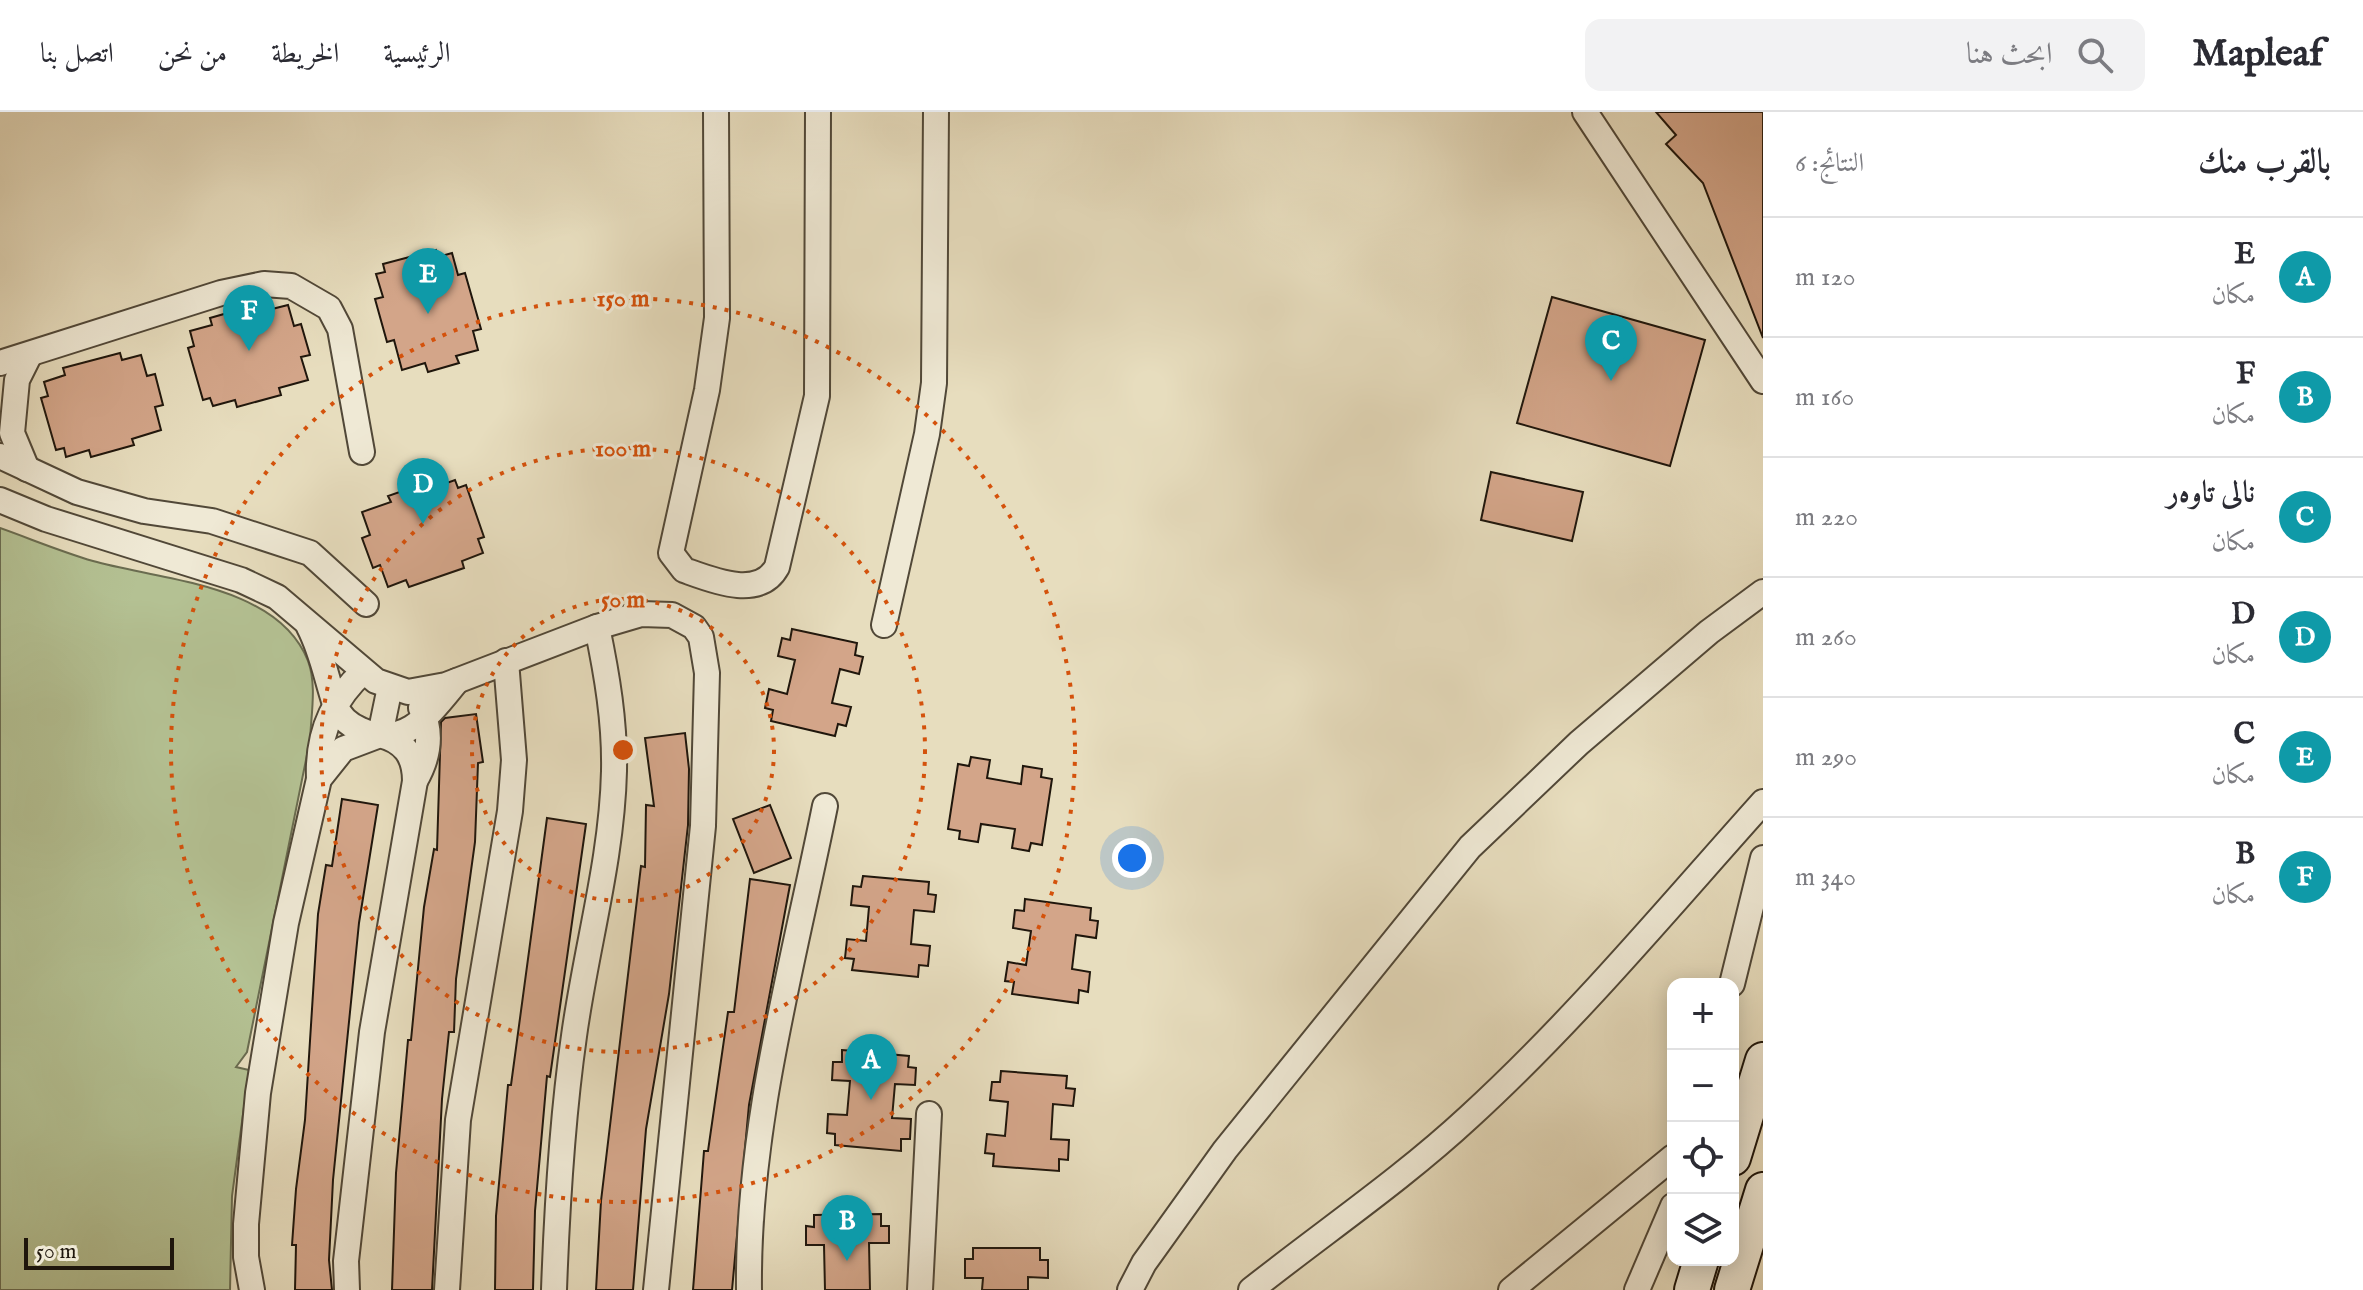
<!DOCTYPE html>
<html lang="ar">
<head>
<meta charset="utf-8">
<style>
	:root { --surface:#fff; --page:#f2f2f3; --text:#2b2b33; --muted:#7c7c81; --line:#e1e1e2; --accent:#1a73e8 }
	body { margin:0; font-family:"IM FELL English",Amiri,serif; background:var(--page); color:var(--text); direction:rtl }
	.controls { position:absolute; right:24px; bottom:24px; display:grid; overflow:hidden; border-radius:16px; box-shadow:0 4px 20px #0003 }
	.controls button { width:72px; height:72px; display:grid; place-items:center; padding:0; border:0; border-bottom:2px solid var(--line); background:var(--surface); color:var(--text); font:40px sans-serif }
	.scale { position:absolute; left:24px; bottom:20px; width:150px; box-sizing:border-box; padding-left:8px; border:4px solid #1f160c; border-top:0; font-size:22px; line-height:28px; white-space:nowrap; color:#1f160c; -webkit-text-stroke:6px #efe9d5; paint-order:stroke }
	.you { position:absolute; left:1132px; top:746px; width:28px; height:28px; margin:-20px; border:6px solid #fff; border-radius:50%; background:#1a73e8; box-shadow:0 0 0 12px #1a73e833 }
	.badge { display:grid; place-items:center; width:52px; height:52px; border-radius:50%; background:var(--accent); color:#fff; font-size:26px; font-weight:700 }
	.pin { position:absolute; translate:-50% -66px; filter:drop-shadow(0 2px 4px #0008) }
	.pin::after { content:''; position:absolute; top:42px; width:28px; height:24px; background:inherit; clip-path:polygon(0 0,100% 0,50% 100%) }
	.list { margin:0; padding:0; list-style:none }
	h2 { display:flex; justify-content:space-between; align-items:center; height:104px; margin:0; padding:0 32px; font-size:34px }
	h2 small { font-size:26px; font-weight:400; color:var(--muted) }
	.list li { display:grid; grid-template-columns:52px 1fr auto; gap:24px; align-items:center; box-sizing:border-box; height:120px; padding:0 32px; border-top:2px solid var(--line) }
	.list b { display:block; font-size:30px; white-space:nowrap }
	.list p { margin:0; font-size:26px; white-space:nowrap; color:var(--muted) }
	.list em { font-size:26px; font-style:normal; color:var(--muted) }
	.icon { flex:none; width:44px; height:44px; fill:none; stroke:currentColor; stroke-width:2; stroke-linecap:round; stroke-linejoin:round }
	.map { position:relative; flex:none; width:1763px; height:1178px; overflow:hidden; direction:ltr }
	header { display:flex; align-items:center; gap:48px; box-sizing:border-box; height:112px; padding:0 40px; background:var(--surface); border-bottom:2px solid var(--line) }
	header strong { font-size:38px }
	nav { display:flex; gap:44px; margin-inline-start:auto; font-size:28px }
	.search { width:560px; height:72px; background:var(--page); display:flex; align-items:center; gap:20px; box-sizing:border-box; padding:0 28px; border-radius:16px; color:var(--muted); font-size:30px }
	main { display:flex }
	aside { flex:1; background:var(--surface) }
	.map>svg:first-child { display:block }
	.green { fill:#b4c193; stroke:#6a6c50; stroke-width:2 }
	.building { fill:#d3a589; stroke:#1f160c; stroke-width:2 }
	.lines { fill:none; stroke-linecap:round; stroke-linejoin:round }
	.minor-casing { stroke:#514838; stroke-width:28 }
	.secondary-casing { stroke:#1f160c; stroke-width:38 }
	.minor { stroke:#efe9d5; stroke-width:24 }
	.secondary { stroke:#efe9d5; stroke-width:34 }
	.ring { fill:none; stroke:#d4520c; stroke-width:4; stroke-dasharray:4 8 }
	.centre { fill:#d4520c; stroke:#efe9d5; stroke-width:4 }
	.ring-label { font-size:24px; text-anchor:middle; font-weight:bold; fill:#d4520c; stroke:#efe9d5; stroke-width:6; stroke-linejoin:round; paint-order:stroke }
</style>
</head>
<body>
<header>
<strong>Mapleaf</strong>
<div class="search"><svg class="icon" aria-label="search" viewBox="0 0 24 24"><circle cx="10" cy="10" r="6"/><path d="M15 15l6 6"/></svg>ابحث هنا</div>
<nav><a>الرئيسية</a><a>الخريطة</a><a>من نحن</a><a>اتصل بنا</a></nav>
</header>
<main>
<aside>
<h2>بالقرب منك<small>النتائج: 6</small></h2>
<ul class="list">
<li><span class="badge" style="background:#0f9aa8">A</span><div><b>E</b><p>مكان</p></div><em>120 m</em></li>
<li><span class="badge" style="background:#0f9aa8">B</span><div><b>F</b><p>مكان</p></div><em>160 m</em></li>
<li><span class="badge" style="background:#0f9aa8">C</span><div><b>نالی تاوەر</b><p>مكان</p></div><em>220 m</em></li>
<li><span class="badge" style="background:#0f9aa8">D</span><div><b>D</b><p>مكان</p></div><em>260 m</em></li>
<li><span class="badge" style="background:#0f9aa8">E</span><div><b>C</b><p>مكان</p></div><em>290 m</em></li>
<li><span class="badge" style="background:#0f9aa8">F</span><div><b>B</b><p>مكان</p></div><em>340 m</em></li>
</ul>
</aside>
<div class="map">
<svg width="1763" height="1178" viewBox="0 0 1763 1178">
	<rect width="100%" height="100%" fill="#e7ddbe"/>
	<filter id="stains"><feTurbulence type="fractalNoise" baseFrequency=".0025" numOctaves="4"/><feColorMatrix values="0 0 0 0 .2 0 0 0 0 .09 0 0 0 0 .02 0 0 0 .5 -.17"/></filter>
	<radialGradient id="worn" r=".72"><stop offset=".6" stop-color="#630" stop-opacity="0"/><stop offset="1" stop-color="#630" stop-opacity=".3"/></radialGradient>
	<path class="green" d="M 0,416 C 31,427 62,440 93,449 C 160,468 278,472 308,549 C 317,573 311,603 310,628 L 247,940 L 236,955 L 249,958 L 232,1084 L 230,1178 L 0,1178 Z"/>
	<g class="building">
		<path d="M 1656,0 L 1763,0 L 1763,226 L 1703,71 L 1666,32 L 1676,23 Z"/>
		<path d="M 436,138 L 438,145 L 452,141 L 458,163 L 465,161 L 481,217 L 473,219 L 478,238 L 456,244 L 459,251 L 428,260 L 425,251 L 402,258 L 394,228 L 387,230 L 375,187 L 383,185 L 376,162 L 385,160 L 383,152 Z"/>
		<path d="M 1552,185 L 1705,228 L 1670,354 L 1517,311 Z"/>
		<path d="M 266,190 L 268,198 L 288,193 L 294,214 L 301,212 L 310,243 L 301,245 L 308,268 L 279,276 L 281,283 L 237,295 L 235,288 L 213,294 L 210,286 L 203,288 L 188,236 L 194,234 L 190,219 L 212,213 L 210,206 Z"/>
		<path d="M 120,241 L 122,248 L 141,243 L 147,264 L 155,262 L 163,293 L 155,295 L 161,318 L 132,327 L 134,333 L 91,345 L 89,338 L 66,345 L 64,336 L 56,338 L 41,286 L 48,284 L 44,270 L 65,263 L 63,256 Z"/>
		<path d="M 1491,360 L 1583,380 L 1572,429 L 1481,408 Z"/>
		<path d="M 455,368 L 458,376 L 466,373 L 484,425 L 478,427 L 483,441 L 462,449 L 464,456 L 409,475 L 406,468 L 388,475 L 380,453 L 373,456 L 362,426 L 370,423 L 362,400 L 391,390 L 388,384 L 431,369 L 433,376 Z"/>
		<path d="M 792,517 L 857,531 L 855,543 L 863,545 L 859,562 L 840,557 L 832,591 L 851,595 L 846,614 L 838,612 L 835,624 L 771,609 L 773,598 L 765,596 L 769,577 L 787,582 L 795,548 L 778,544 L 782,526 L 790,528 Z"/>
		<path d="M 476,602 L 483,650 L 478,651 L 475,730 L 456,867 L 454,920 L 449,920 L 442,987 L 432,1178 L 392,1178 L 396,1061 L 408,928 L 411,928 L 424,795 L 434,737 L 437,738 L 441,610 L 445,606 Z"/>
		<path d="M 685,621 L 689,657 L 688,713 L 669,882 L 646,1017 L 633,1178 L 596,1178 L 601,1089 L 641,754 L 645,755 L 646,693 L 654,694 L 645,626 Z"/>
		<path d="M 971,645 L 990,648 L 987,666 L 1021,672 L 1023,654 L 1042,657 L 1041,665 L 1052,667 L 1042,733 L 1031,731 L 1029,739 L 1012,736 L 1015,717 L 981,712 L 978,730 L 959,727 L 960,719 L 948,717 L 958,652 L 969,654 Z"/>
		<path d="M 342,687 L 378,693 L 359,811 L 333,1068 L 329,1148 L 332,1178 L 295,1178 L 296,1133 L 292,1133 L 296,1077 L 305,1008 L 318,802 L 326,753 L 332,754 Z"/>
		<path d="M 770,693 L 791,746 L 754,761 L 733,707 Z"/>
		<path d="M 547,706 L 586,712 L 550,965 L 547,964 L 535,1099 L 533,1178 L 495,1178 L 496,1104 L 508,973 L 511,973 Z"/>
		<path d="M 863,764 L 929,770 L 928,782 L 936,783 L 934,800 L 914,798 L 911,832 L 930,834 L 928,854 L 919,853 L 918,865 L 852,858 L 854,847 L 845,846 L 847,827 L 866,829 L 869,795 L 851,793 L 853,774 L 861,775 Z"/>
		<path d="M 750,767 L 790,773 L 749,993 L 732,1178 L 693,1178 L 704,1039 L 708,1039 L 728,900 L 734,900 Z"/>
		<path d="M 1025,787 L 1091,796 L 1090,808 L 1098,809 L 1096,826 L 1076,823 L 1072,857 L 1090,860 L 1088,880 L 1079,878 L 1078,891 L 1012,882 L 1014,870 L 1005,869 L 1008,850 L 1026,853 L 1031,819 L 1013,816 L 1015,798 L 1024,799 Z"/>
		<path d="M 842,938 L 909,944 L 908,955 L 916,956 L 915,973 L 895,972 L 892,1006 L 911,1007 L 910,1027 L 901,1027 L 901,1039 L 835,1033 L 835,1022 L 827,1021 L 828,1002 L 847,1003 L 850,969 L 832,968 L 833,950 L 842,950 Z"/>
		<path d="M 1001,959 L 1067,964 L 1066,976 L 1075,977 L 1073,994 L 1053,992 L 1051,1027 L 1069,1028 L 1068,1048 L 1059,1047 L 1059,1059 L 993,1054 L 994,1042 L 985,1041 L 987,1022 L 1005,1024 L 1008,990 L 990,988 L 992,970 L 1000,970 Z"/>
		<path d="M 881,1102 L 881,1114 L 889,1114 L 889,1131 L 869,1131 L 870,1178 L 825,1178 L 824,1133 L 806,1133 L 806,1114 L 814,1115 L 814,1103 Z"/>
		<path d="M 973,1136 L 1040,1136 L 1040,1148 L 1048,1148 L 1048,1166 L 1028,1165 L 1028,1178 L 982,1178 L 983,1166 L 965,1166 L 965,1147 L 973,1147 Z"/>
	</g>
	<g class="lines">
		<g class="minor-casing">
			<g id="minor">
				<path d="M 716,0 L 717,206 L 707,278 L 671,441 L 684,458 C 712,468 759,488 777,455 L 817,284 L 818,0"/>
				<path d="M 1585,0 L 1763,269"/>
				<path d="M 0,251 L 221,181 L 264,172 L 291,174 L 329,196 L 340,217 L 362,340"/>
				<path d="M 0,344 L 77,380 L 144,399 L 212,409 L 310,441 L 366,492"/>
				<path d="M 27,357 L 12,321 L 17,268 L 29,244"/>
				<path d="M 0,388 L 46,407 L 241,468 L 277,485 L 376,569 L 408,580 L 446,573 L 597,515 L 641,502 L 672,503 L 694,515 L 701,525 L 707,561 L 703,714 L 656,1178"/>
				<path d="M 884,513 L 927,322 L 934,271 L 936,0"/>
				<path d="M 309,515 C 322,540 326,565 335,592 C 339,604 349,613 361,618 C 406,638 431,600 457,569"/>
				<path d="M 380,623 L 390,575"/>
				<path d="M 319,667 C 317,624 331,589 363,560"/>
				<path d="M 415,669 C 429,645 433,622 421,596"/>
				<path d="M 1732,872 L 1763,746"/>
				<path d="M 252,1178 L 246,1145 L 246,1112 L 258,981 L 286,811 L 319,667 L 343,637 L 380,623 C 404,629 415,644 415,669 L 372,920 L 346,1149 L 347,1178"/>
				<path d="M 447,1178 L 458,1008 L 510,699 L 514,648 L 506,549"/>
				<path d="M 554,1178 C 557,1093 562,1008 574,924 C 586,836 612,748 614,659 C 615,610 607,563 597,515"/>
				<path d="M 749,1178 C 747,1015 793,853 825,694"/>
				<path d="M 920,1178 L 929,1002"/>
				<path d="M 1130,1178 L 1144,1151 L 1225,1038 L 1470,735 L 1579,631 L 1709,520 L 1763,480"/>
				<path d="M 1251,1178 C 1324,1120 1401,1068 1469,1005 C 1575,908 1667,797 1763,690"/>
				<path d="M 1511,1178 L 1673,1045"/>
				<path d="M 1637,1178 L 1673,1094"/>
			</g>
		</g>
		<g class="secondary-casing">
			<g id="secondary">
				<path d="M 1733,1046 L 1763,948"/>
				<path d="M 1692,1178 L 1701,1148"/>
				<path d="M 1732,1178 L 1763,1078"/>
			</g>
		</g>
		<use href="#minor" class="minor"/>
		<use href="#secondary" class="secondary"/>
	</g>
	<g class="ring">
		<circle cx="623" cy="638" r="151"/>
		<circle cx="623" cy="638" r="302"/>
		<circle cx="623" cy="638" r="452"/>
	</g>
	<circle cx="623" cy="638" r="12" class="centre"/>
	<g class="ring-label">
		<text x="623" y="194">150 m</text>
		<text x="623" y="344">100 m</text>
		<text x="623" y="495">50 m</text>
	</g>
	<rect width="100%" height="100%" filter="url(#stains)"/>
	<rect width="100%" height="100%" fill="url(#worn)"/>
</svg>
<div class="controls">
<button>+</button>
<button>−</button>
<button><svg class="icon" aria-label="locate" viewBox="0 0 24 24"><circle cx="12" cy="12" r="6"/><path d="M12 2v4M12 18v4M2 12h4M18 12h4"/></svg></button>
<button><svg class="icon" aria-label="layers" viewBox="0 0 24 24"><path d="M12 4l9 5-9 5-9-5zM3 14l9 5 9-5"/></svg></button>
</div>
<div class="scale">50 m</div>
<div class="you"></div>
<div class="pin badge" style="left:871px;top:988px;background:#0f9aa8">A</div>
<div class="pin badge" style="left:847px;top:1149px;background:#0f9aa8">B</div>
<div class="pin badge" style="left:1611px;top:269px;background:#0f9aa8">C</div>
<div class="pin badge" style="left:423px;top:412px;background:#0f9aa8">D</div>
<div class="pin badge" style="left:428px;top:202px;background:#0f9aa8">E</div>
<div class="pin badge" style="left:249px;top:239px;background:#0f9aa8">F</div>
</div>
</main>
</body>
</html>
